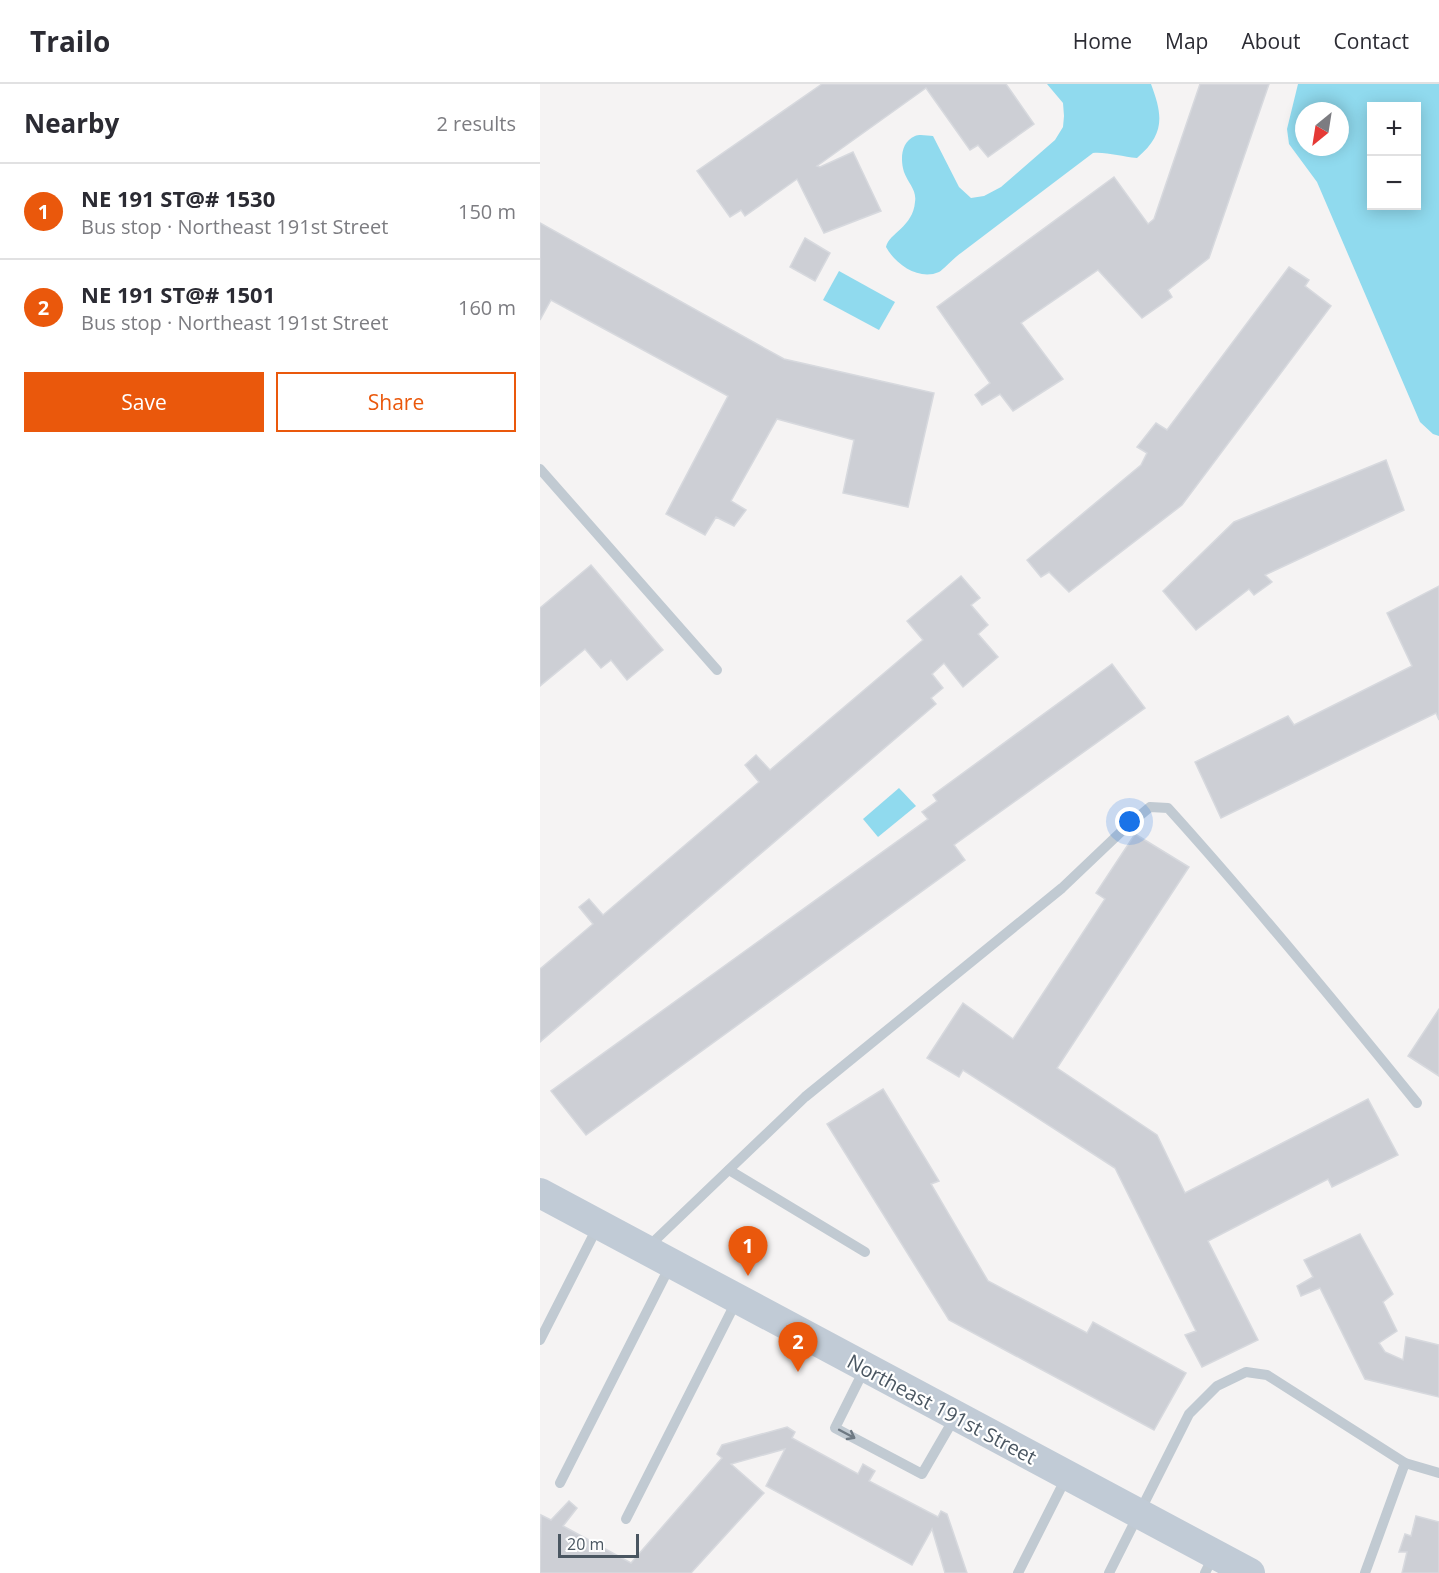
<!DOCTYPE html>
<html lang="en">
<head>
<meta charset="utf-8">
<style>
	:root { --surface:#fff; --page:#f7f7f7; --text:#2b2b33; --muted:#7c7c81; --line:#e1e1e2; --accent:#ea580c }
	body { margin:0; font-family:"Open Sans",sans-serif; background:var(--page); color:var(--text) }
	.controls { position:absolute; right:18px; top:18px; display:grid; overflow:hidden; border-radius:0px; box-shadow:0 3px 15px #0003 }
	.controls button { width:54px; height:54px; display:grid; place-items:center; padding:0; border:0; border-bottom:2px solid var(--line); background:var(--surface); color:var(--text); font:30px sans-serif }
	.compass { position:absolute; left:755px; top:18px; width:54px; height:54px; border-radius:50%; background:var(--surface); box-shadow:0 3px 15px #0003; rotate:210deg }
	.scale { position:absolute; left:18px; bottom:15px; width:81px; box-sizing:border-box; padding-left:6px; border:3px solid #4a5661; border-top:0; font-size:16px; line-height:21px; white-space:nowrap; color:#4a5661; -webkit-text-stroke:4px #fff; paint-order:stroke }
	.you { position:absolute; left:590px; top:738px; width:21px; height:21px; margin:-15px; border:4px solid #fff; border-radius:50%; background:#1a73e8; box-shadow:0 0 0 9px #1a73e833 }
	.badge { display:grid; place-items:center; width:39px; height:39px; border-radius:50%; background:var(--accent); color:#fff; font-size:20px; font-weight:700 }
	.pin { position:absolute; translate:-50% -50px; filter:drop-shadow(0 2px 3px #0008) }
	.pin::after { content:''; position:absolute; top:32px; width:21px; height:18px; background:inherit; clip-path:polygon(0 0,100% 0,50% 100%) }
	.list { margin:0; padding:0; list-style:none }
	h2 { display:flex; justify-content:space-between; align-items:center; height:78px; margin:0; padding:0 24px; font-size:26px }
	h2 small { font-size:20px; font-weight:400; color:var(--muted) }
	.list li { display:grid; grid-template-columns:39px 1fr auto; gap:18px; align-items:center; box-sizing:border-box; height:96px; padding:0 24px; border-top:2px solid var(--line) }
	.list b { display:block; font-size:22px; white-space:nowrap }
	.list p { margin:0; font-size:20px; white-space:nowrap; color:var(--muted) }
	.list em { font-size:20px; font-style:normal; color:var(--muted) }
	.actions { display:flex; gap:12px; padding:18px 24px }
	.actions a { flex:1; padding:14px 0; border:2px solid var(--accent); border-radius:0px; text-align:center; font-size:21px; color:var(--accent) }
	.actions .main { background:var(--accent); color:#fff }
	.map { position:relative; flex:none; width:899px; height:1489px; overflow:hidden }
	header { display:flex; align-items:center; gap:36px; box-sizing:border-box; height:84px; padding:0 30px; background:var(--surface); border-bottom:2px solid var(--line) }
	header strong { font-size:28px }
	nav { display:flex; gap:33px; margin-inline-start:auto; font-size:21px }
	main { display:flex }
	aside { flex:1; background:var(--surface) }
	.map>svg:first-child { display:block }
	.water { fill:#90daee; fill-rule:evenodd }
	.building { fill:#cdcfd5; stroke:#d7d9de; stroke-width:1.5 }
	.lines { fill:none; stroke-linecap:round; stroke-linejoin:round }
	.lane { stroke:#c1cad2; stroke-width:10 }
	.secondary { stroke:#c1cbd6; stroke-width:30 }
	.oneway { stroke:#6e7983 }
	.labels { text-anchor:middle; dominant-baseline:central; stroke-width:4.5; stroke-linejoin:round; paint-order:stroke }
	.street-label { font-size:20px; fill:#4a5661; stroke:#fff }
</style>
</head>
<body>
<header>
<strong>Trailo</strong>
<nav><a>Home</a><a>Map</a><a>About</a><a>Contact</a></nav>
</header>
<main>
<aside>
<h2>Nearby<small>2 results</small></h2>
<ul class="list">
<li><span class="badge">1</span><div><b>NE 191 ST@# 1530</b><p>Bus stop · Northeast 191st Street</p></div><em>150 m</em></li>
<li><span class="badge">2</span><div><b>NE 191 ST@# 1501</b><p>Bus stop · Northeast 191st Street</p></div><em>160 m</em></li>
</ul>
<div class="actions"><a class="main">Save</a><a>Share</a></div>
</aside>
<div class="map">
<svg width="899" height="1489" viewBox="0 0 899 1489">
	<rect width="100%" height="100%" fill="#f5f3f3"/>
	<g class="water">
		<path d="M 507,0 L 611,0 C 623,32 625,50 597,74 C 582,73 568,68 553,69 L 421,169 C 415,173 403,186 399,188 C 379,197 355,180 346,163 C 349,149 373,143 375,118 C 377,106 368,99 364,88 C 360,75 361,58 375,52 C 380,50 388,52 393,52 L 419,103 L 431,114 L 444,112 L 461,103 L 515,56 L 523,43 L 524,32 L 523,19 Z"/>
		<path d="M 758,0 L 899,0 L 899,352 L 893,350 L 880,338 L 777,98 L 749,60 L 747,45 ZM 876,22 L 876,122 L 832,122 L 832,22 ZM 764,27 L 800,27 L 800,63 L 764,63 Z"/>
		<path d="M 299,187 L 355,218 L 339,246 L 283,216 Z"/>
		<path d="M 359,704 L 376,722 L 338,753 L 323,735 Z"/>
	</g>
	<g class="building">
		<path d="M 282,0 L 466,0 L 494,40 L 448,73 L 438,61 L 430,66 L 386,4 L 277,82 L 280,83 L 313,68 L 341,127 L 284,149 L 257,95 L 205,132 L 201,126 L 190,133 L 157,87 Z"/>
		<path d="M 660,0 L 729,0 L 669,174 L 628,206 L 632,213 L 602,234 L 558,186 L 481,239 L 523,295 L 473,327 L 460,310 L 442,321 L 435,311 L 450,299 L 397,223 L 574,93 L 608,140 L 614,135 Z"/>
		<path d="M 0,139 L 244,275 L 394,309 L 368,423 L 303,409 L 314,356 L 237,335 L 191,417 L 206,426 L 194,442 L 176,433 L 165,451 L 126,430 L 188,312 L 11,216 L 0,236 Z"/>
		<path d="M 265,154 L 290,169 L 275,197 L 250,183 Z"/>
		<path d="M 749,183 L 769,196 L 765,202 L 791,222 L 642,421 L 529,508 L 509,488 L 501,493 L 487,476 L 601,381 L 607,369 L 597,363 L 616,339 L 627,346 Z"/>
		<path d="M 846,376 L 864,426 L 725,491 L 732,498 L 714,511 L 709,505 L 656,546 L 623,507 L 694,438 Z"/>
		<path d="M 51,481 L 123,566 L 87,596 L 71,576 L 61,584 L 45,565 L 0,602 L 0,524 Z"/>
		<path d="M 421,492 L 440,514 L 431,521 L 448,541 L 438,550 L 458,573 L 423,603 L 404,579 L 392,590 L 403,604 L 391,614 L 396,620 L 0,958 L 0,885 L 53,840 L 39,823 L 49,815 L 63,831 L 219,698 L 205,681 L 216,671 L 230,686 L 383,556 L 367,537 Z"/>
		<path d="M 899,502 L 899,636 L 896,629 L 681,734 L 655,678 L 748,632 L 754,641 L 872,582 L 847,529 Z"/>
		<path d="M 572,580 L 605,624 L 414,761 L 425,776 L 46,1051 L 11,1007 L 388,735 L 382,728 L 397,717 L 393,711 Z"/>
		<path d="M 595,750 L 649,783 L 517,984 L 617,1051 L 645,1109 L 828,1015 L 858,1071 L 792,1103 L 788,1095 L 668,1157 L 718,1256 L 662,1283 L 645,1251 L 656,1247 L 575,1084 L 423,986 L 419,993 L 387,974 L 423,919 L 473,955 L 565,815 L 556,809 Z"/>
		<path d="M 899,925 L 899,992 L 868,972 Z"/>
		<path d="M 343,1005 L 399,1097 L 391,1100 L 448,1197 L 547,1249 L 553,1238 L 646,1289 L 614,1346 L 409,1236 L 287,1040 Z"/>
		<path d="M 820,1150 L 853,1210 L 843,1218 L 857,1247 L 839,1259 L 845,1268 L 863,1276 L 866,1253 L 899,1261 L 899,1313 L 825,1295 L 780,1204 L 761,1212 L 757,1202 L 773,1193 L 764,1176 Z"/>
		<path d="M 247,1343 L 255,1348 L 252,1354 L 318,1390 L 323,1380 L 335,1387 L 329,1397 L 398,1433 L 401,1427 L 407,1430 L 427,1489 L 405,1489 L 392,1445 L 372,1481 L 226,1402 L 245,1365 L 191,1380 L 224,1409 L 151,1489 L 0,1489 L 1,1431 L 11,1436 L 29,1417 L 37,1424 L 23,1442 L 91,1479 L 182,1374 L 177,1370 L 182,1361 Z"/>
		<path d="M 876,1432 L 899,1438 L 899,1489 L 862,1489 L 867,1468 L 859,1468 L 865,1450 L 871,1452 Z"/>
	</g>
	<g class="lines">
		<g class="lane">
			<path d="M 0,385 L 177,586"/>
			<path d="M 189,1086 L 325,1168"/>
			<path d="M 107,1164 L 265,1013 L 522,804 L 584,745 L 610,723 L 628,724 C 714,819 796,919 877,1019"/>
			<path d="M 0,1256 L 58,1142"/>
			<path d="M 325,1284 L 295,1344 L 382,1390 L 415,1333"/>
			<path d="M 20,1399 L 131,1180"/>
			<path d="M 86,1435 L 197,1216"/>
			<path d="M 478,1489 L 527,1392"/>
			<path d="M 569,1489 L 649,1330 L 677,1302 L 706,1288 L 727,1291 L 865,1379 L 899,1389"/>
			<path d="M 665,1489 L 673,1473"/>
			<path d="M 825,1489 L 865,1379"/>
		</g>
		<path class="secondary" d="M 0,1109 L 710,1489"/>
	</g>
	<defs><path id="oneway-shaft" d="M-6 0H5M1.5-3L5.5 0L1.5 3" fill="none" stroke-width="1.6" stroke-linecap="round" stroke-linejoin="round" transform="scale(1.5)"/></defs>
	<use class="oneway" href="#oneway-shaft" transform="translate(307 1350) rotate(28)"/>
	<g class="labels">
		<g class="street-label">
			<text transform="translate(402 1325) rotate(28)">Northeast 191st Street</text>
		</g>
	</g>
</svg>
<div class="controls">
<button>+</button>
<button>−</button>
</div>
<svg class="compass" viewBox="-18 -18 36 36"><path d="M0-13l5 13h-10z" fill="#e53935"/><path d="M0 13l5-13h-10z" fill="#7c7c81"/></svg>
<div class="scale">20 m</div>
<div class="you"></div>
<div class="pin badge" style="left:208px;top:1192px">1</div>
<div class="pin badge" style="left:258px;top:1288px">2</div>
</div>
</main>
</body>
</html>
